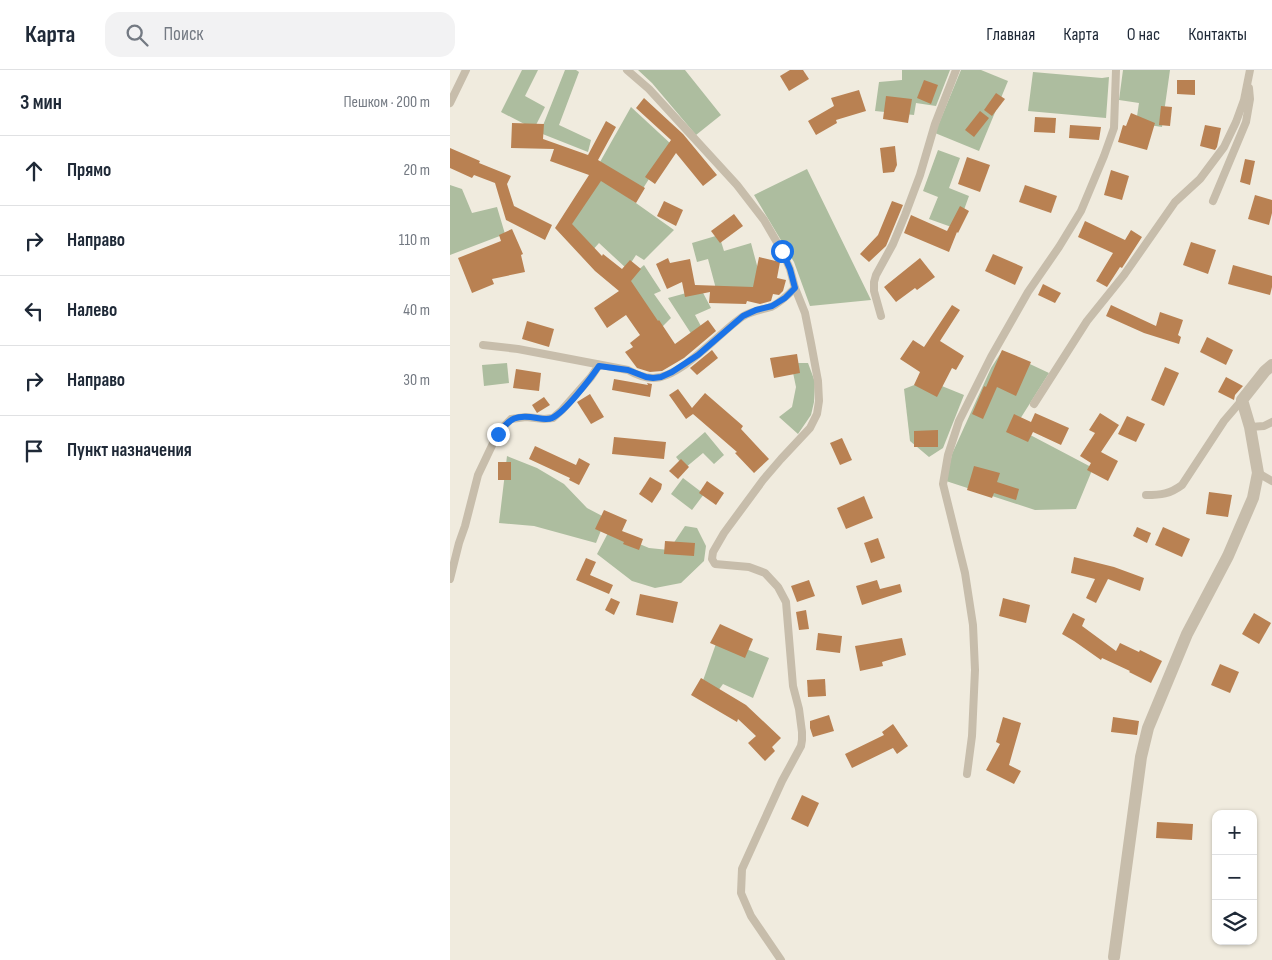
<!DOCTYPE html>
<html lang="ru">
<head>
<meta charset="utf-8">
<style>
	:root { --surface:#fff; --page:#f2f2f3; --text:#1f2937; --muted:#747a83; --line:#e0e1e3 }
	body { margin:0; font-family:"Sofia Sans Condensed",sans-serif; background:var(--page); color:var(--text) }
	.controls { position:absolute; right:15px; bottom:15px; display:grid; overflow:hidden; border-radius:10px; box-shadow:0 1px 4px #0004 }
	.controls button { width:45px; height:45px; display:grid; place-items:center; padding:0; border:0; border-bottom:1px solid var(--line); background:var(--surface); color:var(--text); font:25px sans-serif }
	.stop { position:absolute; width:15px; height:15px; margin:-11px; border:4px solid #1a73e8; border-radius:50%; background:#fff }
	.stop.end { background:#1a73e8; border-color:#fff; box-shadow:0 1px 5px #0008 }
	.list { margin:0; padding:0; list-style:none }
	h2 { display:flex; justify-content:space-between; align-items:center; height:65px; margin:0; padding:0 20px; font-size:21px }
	h2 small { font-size:16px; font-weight:400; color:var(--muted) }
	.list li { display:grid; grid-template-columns:32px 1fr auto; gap:15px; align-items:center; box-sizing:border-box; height:70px; padding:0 20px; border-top:1px solid var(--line) }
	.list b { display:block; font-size:19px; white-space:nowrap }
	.list em { font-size:16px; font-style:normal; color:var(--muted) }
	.icon { flex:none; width:28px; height:28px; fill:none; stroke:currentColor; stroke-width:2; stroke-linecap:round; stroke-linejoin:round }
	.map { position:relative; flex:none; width:822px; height:890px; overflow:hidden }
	header { display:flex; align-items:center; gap:30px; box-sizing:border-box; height:70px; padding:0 25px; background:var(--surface); border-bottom:1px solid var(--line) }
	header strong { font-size:24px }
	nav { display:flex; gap:28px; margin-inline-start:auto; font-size:18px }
	.search { width:350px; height:45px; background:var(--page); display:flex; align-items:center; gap:12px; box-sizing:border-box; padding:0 18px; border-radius:15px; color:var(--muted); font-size:19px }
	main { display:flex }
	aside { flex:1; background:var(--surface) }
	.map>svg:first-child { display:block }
	.green { fill:#adbd9f }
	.building { fill:#b98152 }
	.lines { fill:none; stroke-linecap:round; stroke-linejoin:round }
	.lane { stroke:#c7bdab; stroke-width:8 }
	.street { stroke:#c7bdab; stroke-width:12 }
	.route { stroke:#1a73e8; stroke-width:6 }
</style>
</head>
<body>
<header>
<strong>Карта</strong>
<div class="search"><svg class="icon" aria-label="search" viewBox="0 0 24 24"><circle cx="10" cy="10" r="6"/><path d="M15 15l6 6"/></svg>Поиск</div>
<nav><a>Главная</a><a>Карта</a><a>О нас</a><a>Контакты</a></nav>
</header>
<main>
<aside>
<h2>3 мин<small>Пешком · 200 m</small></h2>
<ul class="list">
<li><svg class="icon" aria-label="ahead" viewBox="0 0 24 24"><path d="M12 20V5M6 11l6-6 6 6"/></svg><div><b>Прямо</b></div><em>20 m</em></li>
<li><svg class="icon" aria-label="right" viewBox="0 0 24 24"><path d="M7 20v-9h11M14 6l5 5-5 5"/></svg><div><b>Направо</b></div><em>110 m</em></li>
<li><svg class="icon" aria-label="left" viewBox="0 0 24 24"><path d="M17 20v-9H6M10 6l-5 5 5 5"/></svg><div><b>Налево</b></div><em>40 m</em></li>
<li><svg class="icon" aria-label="right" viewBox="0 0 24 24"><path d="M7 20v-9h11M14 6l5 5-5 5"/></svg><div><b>Направо</b></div><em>30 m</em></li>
<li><svg class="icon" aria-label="arrive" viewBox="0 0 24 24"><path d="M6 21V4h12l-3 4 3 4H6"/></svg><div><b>Пункт назначения</b></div></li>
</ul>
</aside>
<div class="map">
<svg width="822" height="890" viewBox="0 0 822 890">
	<rect width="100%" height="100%" fill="#f0ebde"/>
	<g class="green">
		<path d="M 72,0 L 88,0 L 75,26 L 95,37 L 84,59 L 51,42 Z"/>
		<path d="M 115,0 L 126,0 L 129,2 L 109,55 L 141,70 L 138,82 L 90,63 Z"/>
		<path d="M 188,0 L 235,0 L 271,45 L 246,65 L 202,13 Z"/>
		<path d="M 452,0 L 500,0 L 486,36 L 466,33 L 464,45 L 425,41 L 429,12 L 452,10 Z"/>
		<path d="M 511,0 L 531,0 L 558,11 L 529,81 L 485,63 Z"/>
		<path d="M 673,0 L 720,0 L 712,57 L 686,53 L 689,33 L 669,30 Z"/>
		<path d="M 583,2 L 652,8 L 659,7 L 656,48 L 578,41 Z"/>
		<path d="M 181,37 L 221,74 L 192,120 L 150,92 Z"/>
		<path d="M 488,80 L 510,88 L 499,118 L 519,126 L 507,159 L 479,149 L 488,127 L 473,121 Z"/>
		<path d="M 357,99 L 421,230 L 360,236 L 344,192 L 304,125 Z"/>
		<path d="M 152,109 L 224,160 L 194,190 L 186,185 L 177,199 L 149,173 L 141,182 L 116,156 Z"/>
		<path d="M 0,115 L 12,119 L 22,143 L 47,137 L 55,164 L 0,185 Z"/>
		<path d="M 269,165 L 274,181 L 301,173 L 313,218 L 269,230 L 258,189 L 247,192 L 242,173 Z"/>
		<path d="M 194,195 L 211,221 L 204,224 L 221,248 L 205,264 L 177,210 Z"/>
		<path d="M 251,219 L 261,238 L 245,245 L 253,260 L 242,265 L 218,228 Z"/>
		<path d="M 552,281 L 599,303 L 565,357 L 643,398 L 626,439 L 585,440 L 496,411 L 502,384 L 541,298 Z"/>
		<path d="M 57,293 L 59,313 L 34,316 L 32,295 Z"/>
		<path d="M 341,293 L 358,293 L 365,312 L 364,332 L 361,345 L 348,364 L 329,347 L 342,337 L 346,317 Z"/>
		<path d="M 477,310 L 514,325 L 493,378 L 479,387 L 460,371 L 454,319 Z"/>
		<path d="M 255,362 L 274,385 L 264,394 L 253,383 L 235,398 L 226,387 Z"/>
		<path d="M 57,386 L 87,398 L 114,414 L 137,438 L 156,448 L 146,473 L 84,456 L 49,453 Z"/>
		<path d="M 233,408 L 254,424 L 242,440 L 221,424 Z"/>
		<path d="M 235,456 L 247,458 L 256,476 L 254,491 L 231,513 L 205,518 L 182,511 L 147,484 L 159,461 L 199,478 L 219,480 Z"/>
		<path d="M 268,568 L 319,588 L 303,628 L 273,614 L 265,625 L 250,619 Z"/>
	</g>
	<g class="building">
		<path d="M 340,0 L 353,0 L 359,9 L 339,21 L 330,6 Z"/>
		<path d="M 474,10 L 488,15 L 481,34 L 467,28 Z"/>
		<path d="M 727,10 L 745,10 L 745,25 L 727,24 Z"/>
		<path d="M 409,20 L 416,41 L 386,50 L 387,53 L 366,65 L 358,51 L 384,36 L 381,28 Z"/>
		<path d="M 546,23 L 555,29 L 542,46 L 534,40 Z"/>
		<path d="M 436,26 L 462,29 L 458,53 L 433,49 Z"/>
		<path d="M 194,28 L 233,64 L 267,105 L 253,116 L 226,83 L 205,114 L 195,107 L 221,70 L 186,38 Z"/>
		<path d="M 711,36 L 722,37 L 720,56 L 709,55 Z"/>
		<path d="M 530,41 L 539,48 L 524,67 L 515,60 Z"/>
		<path d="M 681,43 L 705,53 L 697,80 L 668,72 L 673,55 L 676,56 Z"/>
		<path d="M 585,47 L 606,48 L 605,63 L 584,62 Z"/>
		<path d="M 156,51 L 166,57 L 148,90 L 195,118 L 186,133 L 151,111 L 122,154 L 152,186 L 153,184 L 172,199 L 180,190 L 191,199 L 181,211 L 208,251 L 209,250 L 225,274 L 258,250 L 266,261 L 234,288 L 212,301 L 200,302 L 187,298 L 175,282 L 183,277 L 180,273 L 190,265 L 176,245 L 157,258 L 144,238 L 169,221 L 145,201 L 105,158 L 139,105 L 100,91 L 104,79 L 61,78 L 62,53 L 94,54 L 93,69 L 138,85 Z"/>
		<path d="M 620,55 L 651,57 L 649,70 L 619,68 Z"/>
		<path d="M 755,55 L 771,58 L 767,77 L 765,80 L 750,76 Z"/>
		<path d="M 445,76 L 447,95 L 444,102 L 433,103 L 430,78 Z"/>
		<path d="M 0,78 L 30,91 L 29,93 L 61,106 L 57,114 L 64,136 L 102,155 L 95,170 L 56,150 L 45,113 L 24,105 L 22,108 L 0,98 Z"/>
		<path d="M 517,87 L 540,95 L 530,122 L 508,114 Z"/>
		<path d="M 795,89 L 805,91 L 800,115 L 790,112 Z"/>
		<path d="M 661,100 L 679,106 L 672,130 L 654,125 Z"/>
		<path d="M 575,115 L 607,126 L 601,143 L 569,132 Z"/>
		<path d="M 805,125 L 822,130 L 822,143 L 819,155 L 798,149 Z"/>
		<path d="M 214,131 L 233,140 L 226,156 L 207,146 Z"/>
		<path d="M 442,131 L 453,135 L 436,176 L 419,192 L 410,184 L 428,165 Z"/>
		<path d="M 510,136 L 519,141 L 508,163 L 507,162 L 499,182 L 454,163 L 461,145 L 497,161 Z"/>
		<path d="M 284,144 L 293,156 L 270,173 L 261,161 Z"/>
		<path d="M 635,151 L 675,170 L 681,160 L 692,167 L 672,198 L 670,197 L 657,217 L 646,211 L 663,183 L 628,167 Z"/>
		<path d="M 62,159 L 73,184 L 71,185 L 75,202 L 42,209 L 44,214 L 22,223 L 8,188 L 51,171 L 49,165 Z"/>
		<path d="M 741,172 L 766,180 L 758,204 L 733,195 Z"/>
		<path d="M 543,184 L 573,197 L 565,215 L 535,201 Z"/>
		<path d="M 309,187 L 330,192 L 327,208 L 336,210 L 333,221 L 329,225 L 323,224 L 321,231 L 310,234 L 297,231 L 296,234 L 259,233 L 260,222 L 235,227 L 232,212 L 217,219 L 206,194 L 218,188 L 220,193 L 240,189 L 245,215 L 303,217 Z"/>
		<path d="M 470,188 L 485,207 L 467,220 L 465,218 L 446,232 L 434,217 Z"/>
		<path d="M 783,195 L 822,206 L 822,217 L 820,225 L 778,214 Z"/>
		<path d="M 593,214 L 611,223 L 605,233 L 588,225 Z"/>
		<path d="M 502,235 L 510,240 L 490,271 L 514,286 L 506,300 L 502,298 L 487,327 L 464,315 L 470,302 L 450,289 L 463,270 L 474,277 Z"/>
		<path d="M 661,235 L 706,256 L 710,242 L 733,250 L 728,265 L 731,267 L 729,274 L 694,263 L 656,246 Z"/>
		<path d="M 77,251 L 104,259 L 99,277 L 72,269 Z"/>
		<path d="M 757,267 L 783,280 L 776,295 L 750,282 Z"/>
		<path d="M 262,280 L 268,288 L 247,305 L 240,298 Z"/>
		<path d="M 552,280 L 581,292 L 566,326 L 547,317 L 533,349 L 522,344 L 534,316 L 536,317 Z"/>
		<path d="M 347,284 L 350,303 L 324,308 L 320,288 Z"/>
		<path d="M 715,297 L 729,303 L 714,336 L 701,330 Z"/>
		<path d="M 66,299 L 91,303 L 89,321 L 63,318 Z"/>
		<path d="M 776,307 L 793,316 L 785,325 L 784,330 L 768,322 Z"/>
		<path d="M 164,309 L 198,315 L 197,313 L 202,314 L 200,327 L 162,320 Z"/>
		<path d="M 228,319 L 242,338 L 255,323 L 293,356 L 291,359 L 319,389 L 304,403 L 285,383 L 287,382 L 243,344 L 236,349 L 219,325 Z"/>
		<path d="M 140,324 L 154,347 L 141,354 L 127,332 Z"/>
		<path d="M 94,327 L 100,335 L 87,343 L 82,335 Z"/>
		<path d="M 585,343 L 619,358 L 611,375 L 583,362 L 578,372 L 556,362 L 564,344 L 581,352 Z"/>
		<path d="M 650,343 L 669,355 L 651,382 L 668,391 L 658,411 L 637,400 L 641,393 L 630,386 L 645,363 L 639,360 Z"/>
		<path d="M 677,346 L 695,354 L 686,372 L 668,364 Z"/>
		<path d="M 488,360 L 488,377 L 464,377 L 464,361 Z"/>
		<path d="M 164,367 L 216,372 L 214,389 L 162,384 Z"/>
		<path d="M 392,368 L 402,390 L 390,395 L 380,373 Z"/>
		<path d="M 85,376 L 126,395 L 129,388 L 140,394 L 129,415 L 119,410 L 120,408 L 79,389 Z"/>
		<path d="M 231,389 L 239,397 L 228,409 L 219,401 Z"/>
		<rect x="48" y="392" width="13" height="18"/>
		<path d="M 524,396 L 550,403 L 547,412 L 569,419 L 566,430 L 544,423 L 542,428 L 517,420 Z"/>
		<path d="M 200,407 L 212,414 L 211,419 L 202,433 L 189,424 Z"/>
		<path d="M 257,411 L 274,423 L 266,435 L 249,423 Z"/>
		<path d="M 759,422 L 782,425 L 778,447 L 756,444 Z"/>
		<path d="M 414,426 L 423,448 L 396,459 L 387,438 Z"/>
		<path d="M 154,440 L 177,450 L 172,461 L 193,469 L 189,480 L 173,474 L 174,472 L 145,459 Z"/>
		<path d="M 687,457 L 701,463 L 697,473 L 683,466 Z"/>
		<path d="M 713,457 L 740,469 L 732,487 L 705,475 Z"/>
		<path d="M 428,468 L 435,488 L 421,493 L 414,473 Z"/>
		<path d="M 215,471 L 245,473 L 244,486 L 214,484 Z"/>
		<path d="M 624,487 L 664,497 L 694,508 L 690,521 L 658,509 L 646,533 L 636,528 L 645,509 L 621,503 Z"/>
		<path d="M 136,488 L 146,492 L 140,505 L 163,515 L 159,524 L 126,510 Z"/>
		<path d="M 359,510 L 365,526 L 347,532 L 341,516 Z"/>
		<path d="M 427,510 L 430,519 L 450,514 L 452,522 L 412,535 L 406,516 Z"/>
		<path d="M 190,524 L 228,532 L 223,553 L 186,545 Z"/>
		<path d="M 161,528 L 170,532 L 164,545 L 155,540 Z"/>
		<path d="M 553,528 L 580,535 L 576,553 L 549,546 Z"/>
		<path d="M 356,540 L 359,559 L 349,560 L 346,542 Z"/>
		<path d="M 623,543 L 635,549 L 632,556 L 666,581 L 670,573 L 689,582 L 690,580 L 712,591 L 701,613 L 679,602 L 680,601 L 652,588 L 651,590 L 624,571 L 612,564 Z"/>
		<path d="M 804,543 L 821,553 L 809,574 L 792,564 Z"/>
		<path d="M 270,554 L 303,569 L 295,588 L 260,573 Z"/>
		<path d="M 368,563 L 392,566 L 390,583 L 366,580 Z"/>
		<path d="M 452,568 L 456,585 L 432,592 L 433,596 L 410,601 L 405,576 Z"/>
		<path d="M 770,594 L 789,602 L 780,623 L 761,615 Z"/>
		<path d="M 251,608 L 296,635 L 331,668 L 322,677 L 325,681 L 315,691 L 298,673 L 306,666 L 288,649 L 287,652 L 241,625 Z"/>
		<path d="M 375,609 L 376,626 L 358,627 L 357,610 Z"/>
		<path d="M 379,645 L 384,661 L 363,667 L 360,658 L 360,651 Z"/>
		<path d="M 553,647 L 571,653 L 559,695 L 571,701 L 564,714 L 536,700 L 550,674 L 546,672 Z"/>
		<path d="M 663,647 L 689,651 L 687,665 L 661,662 Z"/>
		<path d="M 443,654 L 458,676 L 447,684 L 443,678 L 402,698 L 395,684 L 434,665 L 432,662 Z"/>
		<path d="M 352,725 L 369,733 L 358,757 L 341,749 Z"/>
		<path d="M 707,752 L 743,754 L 742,770 L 706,768 Z"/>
	</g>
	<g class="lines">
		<g class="lane">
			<path d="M 0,33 L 16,0"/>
			<path d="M 763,131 L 796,52 L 800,29 L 799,18"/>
			<path d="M 431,246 L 424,221 L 424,212 L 426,205 L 443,174 L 455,145 L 470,105 L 485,54 L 506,0"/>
			<path d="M 33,275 L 68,279 L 178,300 C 185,304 194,308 203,308 C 231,308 269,263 292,247 C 301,241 311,240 321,237 C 330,233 338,225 345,218 L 340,199 L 332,181 L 314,150 L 287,115 L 199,19 L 177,0"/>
			<path d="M 584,334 L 637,251 L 674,205 L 725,132 L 750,109 L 774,77 L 786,52 L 794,30 L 800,0"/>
			<path d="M 800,357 L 814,356 L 822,352"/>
			<path d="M 808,403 L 822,411"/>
			<path d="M 696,425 C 711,425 720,424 732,415 L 774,351 L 792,330"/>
			<path d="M 0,509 L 9,473 L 15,456 L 28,405 L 47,365 L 55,355 L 61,349 L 76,347 L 94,349 L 103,348 L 112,340 L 141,307 L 149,295"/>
			<path d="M 517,704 L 522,666 L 525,600 L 523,555 L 515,503 L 493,414 L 498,385 L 509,351 L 541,287 L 578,222 L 609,177 L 631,141 L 654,86 L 664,58 L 666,0"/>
			<path d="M 331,890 L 301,846 L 291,823 L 292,799 L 332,711 L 351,676 L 352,670 L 352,662 L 349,639 L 343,616 L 336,532 L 328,517 L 315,503 L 299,497 L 265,494 L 262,489 L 263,482 L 274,463 L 313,410 L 331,389 L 360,358 L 367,344 L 369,331 L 368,311 L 361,273 L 355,243 L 345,218"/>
		</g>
		<path class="street" d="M 664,887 L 691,687 L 698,658 L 737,564 L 778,486 L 803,428 L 808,403 L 800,357 L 792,330 L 815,301 L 822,295"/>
	</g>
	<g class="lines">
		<path class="route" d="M 48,364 C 60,348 66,344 87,348 C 92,349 98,350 102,348 C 115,342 141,308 149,296 L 178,300 L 196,307 L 203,308 L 211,307 L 222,302 L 248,285 L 293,246 L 306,240 L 322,236 L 335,228 L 345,218 L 340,199 L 332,181"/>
	</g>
</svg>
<div class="controls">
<button>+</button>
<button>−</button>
<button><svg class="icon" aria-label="layers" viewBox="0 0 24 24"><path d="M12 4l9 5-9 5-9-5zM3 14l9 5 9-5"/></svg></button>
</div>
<div class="stop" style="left:332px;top:181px"></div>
<div class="stop end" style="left:48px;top:364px"></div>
</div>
</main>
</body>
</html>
